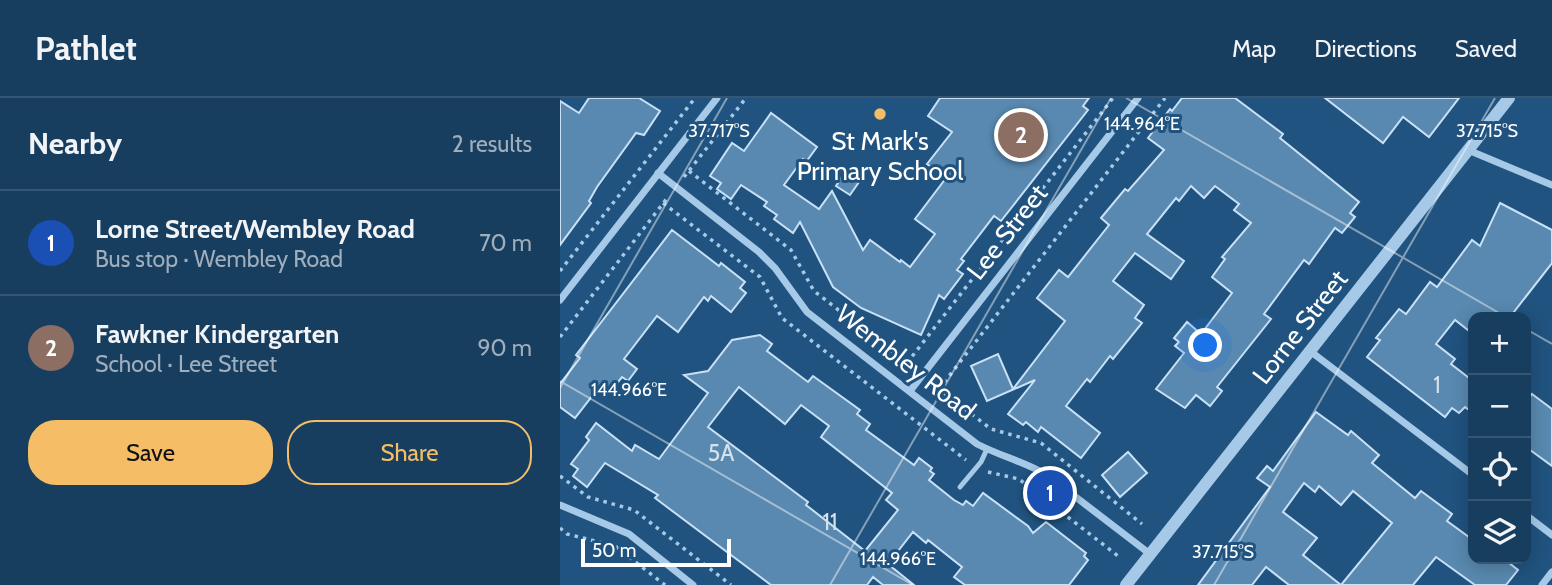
<!DOCTYPE html>
<html lang="en">
<head>
<meta charset="utf-8">
<style>
	:root { --surface:#183e5f; --page:#254968; --text:#f1f3f6; --muted:#9faebd; --line:#365774; --accent:#f5be66 }
	body { margin:0; font-family:Cabin,sans-serif; background:var(--page); color:var(--text) }
	.controls { position:absolute; right:21px; bottom:21px; display:grid; overflow:hidden; border-radius:14px; box-shadow:0 4px 18px #0003 }
	.controls button { width:63px; height:63px; display:grid; place-items:center; padding:0; border:0; border-bottom:2px solid var(--line); background:var(--surface); color:var(--text); font:35px sans-serif }
	.scale { position:absolute; left:21px; bottom:18px; width:150px; box-sizing:border-box; padding-left:7px; border:4px solid #fff; border-top:0; font-size:19px; line-height:24px; white-space:nowrap; color:#fff; -webkit-text-stroke:5px #20537f; paint-order:stroke }
	.you { position:absolute; left:646px; top:248px; width:24px; height:24px; margin:-18px; border:5px solid #fff; border-radius:50%; background:#1a73e8; box-shadow:0 0 0 10px #1a73e833 }
	.badge { display:grid; place-items:center; width:46px; height:46px; border-radius:50%; background:var(--accent); color:#fff; font-size:23px; font-weight:700 }
	.pin { position:absolute; translate:-50% -50%; border:4px solid #fff; box-shadow:0 2px 7px #0006 }
	.list { margin:0; padding:0; list-style:none }
	h2 { display:flex; justify-content:space-between; align-items:center; height:91px; margin:0; padding:0 28px; font-size:30px }
	h2 small { font-size:23px; font-weight:400; color:var(--muted) }
	.list li { display:grid; grid-template-columns:46px 1fr auto; gap:21px; align-items:center; box-sizing:border-box; height:105px; padding:0 28px; border-top:2px solid var(--line) }
	.list b { display:block; font-size:26px; white-space:nowrap }
	.list p { margin:0; font-size:23px; white-space:nowrap; color:var(--muted) }
	.list em { font-size:23px; font-style:normal; color:var(--muted) }
	.actions { display:flex; gap:14px; padding:21px 28px }
	.actions a { flex:1; padding:16px 0; border:2px solid var(--accent); border-radius:28px; text-align:center; font-size:24px; color:var(--accent) }
	.actions .main { background:var(--accent); color:#111 }
	.icon { flex:none; width:38px; height:38px; fill:none; stroke:currentColor; stroke-width:2; stroke-linecap:round; stroke-linejoin:round }
	.map { position:relative; flex:none; width:992px; height:487px; overflow:hidden }
	header { display:flex; align-items:center; gap:42px; box-sizing:border-box; height:98px; padding:0 35px; background:var(--surface); border-bottom:2px solid var(--line) }
	header strong { font-size:33px }
	nav { display:flex; gap:38px; margin-inline-start:auto; font-size:24px }
	main { display:flex }
	aside { flex:1; background:var(--surface) }
	.map>svg:first-child { display:block }
	.building { fill:#5989b0; stroke:#c9e1f6; stroke-width:2; fill-rule:evenodd }
	.lines { fill:none; stroke-linecap:round; stroke-linejoin:round }
	.path { stroke:#a5c9e7; stroke-width:3.5; stroke-dasharray:3.5 5; stroke-linecap:butt }
	.service { stroke:#a5c9e7; stroke-width:5 }
	.minor { stroke:#a5c9e7; stroke-width:7 }
	.tertiary { stroke:#a5c9e7; stroke-width:12 }
	.ticks { fill:none; stroke:#fff; stroke-width:2; stroke-opacity:0.45 }
	.poi-dot { fill:#f5be66; stroke:#20537f; stroke-width:2.5 }
	.labels { text-anchor:middle; dominant-baseline:central; stroke-width:6; stroke-linejoin:round; paint-order:stroke }
	.number-label { font-size:23px; fill:#d6e2eb }
	.poi-label { font-size:26px; fill:#fff; stroke:#20537f }
	.street-label { font-size:26px; fill:#fff; stroke:#20537f }
	.ticks-label { font-size:18px; text-anchor:middle; fill:#fff; stroke:#20537f; stroke-width:6; stroke-linejoin:round; paint-order:stroke }
</style>
</head>
<body>
<header>
<strong>Pathlet</strong>
<nav><a>Map</a><a>Directions</a><a>Saved</a></nav>
</header>
<main>
<aside>
<h2>Nearby<small>2 results</small></h2>
<ul class="list">
<li><span class="badge" style="background:#1a4fb4">1</span><div><b>Lorne Street/Wembley Road</b><p>Bus stop · Wembley Road</p></div><em>70 m</em></li>
<li><span class="badge" style="background:#8d6e63">2</span><div><b>Fawkner Kindergarten</b><p>School · Lee Street</p></div><em>90 m</em></li>
</ul>
<div class="actions"><a class="main">Save</a><a>Share</a></div>
</aside>
<div class="map">
<svg width="992" height="487" viewBox="0 0 992 487">
	<rect width="100%" height="100%" fill="#20537f"/>
	<g class="building">
		<path d="M 29,0 L 79,0 L 100,13 L 84,37 L 76,35 L 37,89 L 29,103 L 31,105 L 0,147 L 0,3 L 19,15 Z"/>
		<path d="M 380,0 L 529,0 L 523,8 L 528,12 L 441,123 L 434,118 L 401,161 L 404,163 L 397,172 L 403,176 L 384,201 L 379,197 L 361,237 L 301,210 L 273,189 L 240,124 L 233,135 L 214,121 L 217,117 L 204,108 L 207,104 L 181,87 L 171,101 L 157,91 L 161,85 L 150,78 L 172,45 L 184,53 L 211,15 L 257,49 L 246,64 L 243,61 L 224,87 L 259,111 L 272,93 L 303,152 L 310,142 L 340,164 L 341,162 L 350,169 L 375,136 L 355,121 L 386,80 L 367,66 L 392,34 L 368,18 Z"/>
		<path d="M 622,0 L 675,0 L 723,36 L 720,40 L 799,104 L 790,115 L 795,119 L 782,135 L 775,130 L 749,166 L 744,162 L 704,216 L 711,221 L 657,289 L 662,293 L 650,308 L 636,297 L 625,310 L 596,291 L 624,255 L 615,248 L 619,244 L 614,240 L 627,224 L 641,236 L 672,195 L 652,179 L 665,161 L 662,159 L 691,125 L 674,112 L 679,106 L 655,88 L 644,100 L 631,88 L 619,103 L 616,100 L 587,136 L 624,163 L 611,181 L 575,155 L 553,183 L 584,207 L 575,220 L 582,225 L 553,261 L 550,258 L 530,284 L 527,281 L 506,308 L 540,335 L 521,360 L 481,329 L 478,334 L 466,324 L 463,327 L 448,316 L 475,282 L 427,303 L 411,268 L 438,256 L 453,291 L 505,223 L 477,200 L 499,172 L 508,179 L 549,127 L 541,120 L 565,91 L 568,93 L 604,52 L 588,40 L 610,11 L 612,13 Z"/>
		<path d="M 765,0 L 899,0 L 869,39 L 843,19 L 823,45 Z"/>
		<path d="M 285,74 L 299,84 L 290,97 L 276,88 Z"/>
		<path d="M 940,105 L 992,132 L 992,165 L 950,219 L 913,219 L 913,236 L 895,222 L 876,246 L 895,261 L 891,266 L 913,283 L 913,315 L 905,309 L 899,315 L 892,310 L 885,319 L 807,259 L 820,242 L 816,240 L 839,211 L 846,216 L 870,184 L 877,189 L 912,142 L 920,148 Z"/>
		<path d="M 112,132 L 159,168 L 161,165 L 185,184 L 180,190 L 186,195 L 171,214 L 151,198 L 148,203 L 144,199 L 118,234 L 97,218 L 64,261 L 77,271 L 68,283 L 62,279 L 49,295 L 40,288 L 15,320 L 0,309 L 0,286 L 20,260 L 16,257 Z"/>
		<path d="M 200,237 L 212,246 L 207,253 L 248,284 L 253,278 L 300,312 L 297,316 L 310,326 L 306,332 L 354,367 L 359,360 L 372,370 L 370,373 L 374,376 L 369,382 L 394,402 L 403,407 L 406,403 L 413,408 L 423,395 L 468,428 L 473,435 L 486,424 L 526,455 L 524,458 L 528,462 L 509,487 L 405,487 L 394,479 L 402,469 L 368,442 L 366,445 L 353,434 L 328,466 L 354,487 L 323,487 L 313,479 L 307,487 L 211,487 L 95,400 L 98,397 L 45,365 L 27,389 L 13,378 L 18,371 L 11,366 L 29,342 L 26,339 L 36,325 L 72,353 L 75,347 L 99,361 L 148,295 L 124,277 L 148,273 L 172,242 ZM 179,289 L 225,326 L 241,307 L 269,328 L 261,339 L 332,395 L 326,402 L 338,412 L 305,453 L 246,407 L 248,404 L 148,329 Z"/>
		<path d="M 972,296 L 992,311 L 992,368 L 966,349 L 966,304 Z"/>
		<path d="M 756,314 L 788,337 L 791,333 L 819,357 L 812,365 L 855,400 L 861,393 L 892,416 L 887,423 L 913,442 L 913,461 L 944,461 L 958,472 L 946,487 L 915,487 L 876,459 L 853,487 L 729,487 L 706,469 L 692,487 L 638,487 L 710,389 L 697,380 L 707,368 L 713,373 ZM 744,385 L 755,394 L 759,388 L 781,407 L 793,393 L 832,425 L 781,487 L 743,457 L 757,440 L 723,414 Z"/>
		<path d="M 568,354 L 587,375 L 560,399 L 542,377 Z"/>
	</g>
	<g class="lines">
		<g class="path">
			<path d="M 129,73 L 231,152 L 254,193 L 352,269"/>
			<path d="M 124,79 L 186,0"/>
			<path d="M 103,105 L 200,179 L 222,220 L 406,362"/>
			<path d="M 0,173 L 135,0"/>
			<path d="M 0,239 L 108,99"/>
			<path d="M 347,265 L 553,0"/>
			<path d="M 371,285 L 431,331 L 481,345 L 582,426"/>
			<path d="M 379,291 L 605,0"/>
			<path d="M 428,374 L 459,381 L 558,458"/>
			<path d="M 0,378 L 28,399 L 74,412 L 171,487"/>
			<path d="M 0,430 L 7,436 L 55,448 L 105,487"/>
		</g>
		<path class="service" d="M 400,389 L 421,364 L 427,351"/>
		<g class="minor">
			<path d="M 908,52 L 992,87"/>
			<path d="M 98,75 L 199,154 L 215,170 L 247,214 L 417,346 C 440,358 465,364 487,377 L 590,456"/>
			<path d="M 0,202 L 157,0"/>
			<path d="M 750,253 L 913,377"/>
			<path d="M 350,293 L 578,0"/>
			<path d="M 0,407 L 69,436 L 133,487"/>
			<path d="M 966,417 L 992,437"/>
			<path d="M 982,487 L 992,474"/>
		</g>
		<path class="tertiary" d="M 566,487 L 949,0"/>
	</g>
	<path class="ticks" d="M 566,0 L 946,219M 966,231 L 992,246M 0,283 L 353,487M 0,290 L 167,0M 270,487 L 551,0M 654,487 L 935,0"/>
	<circle class="poi-dot" cx="320" cy="16" r="7"/>
	<g class="labels">
		<g class="number-label">
			<text x="877" y="287">1</text>
			<text x="161" y="355">5A</text>
			<text x="270" y="424">11</text>
		</g>
		<g class="poi-label">
			<text x="320" y="43">St Mark's<tspan x="320" dy="30">Primary School</tspan></text>
		</g>
		<g class="street-label">
			<text transform="translate(447 134) rotate(-52)">Lee Street</text>
			<text transform="translate(740 229) rotate(-52)">Lorne Street</text>
			<text transform="translate(346 264) rotate(38)">Wembley Road</text>
		</g>
	</g>
	<g class="ticks-label">
		<text x="582" y="32">144.964°E</text>
		<text x="159" y="39">37.717°S</text>
		<text x="927" y="39">37.715°S</text>
		<text x="69" y="298">144.966°E</text>
		<text x="663" y="460">37.715°S</text>
		<text x="338" y="467">144.966°E</text>
	</g>
</svg>
<div class="controls">
<button>+</button>
<button>−</button>
<button><svg class="icon" aria-label="locate" viewBox="0 0 24 24"><circle cx="12" cy="12" r="6"/><path d="M12 2v4M12 18v4M2 12h4M18 12h4"/></svg></button>
<button><svg class="icon" aria-label="layers" viewBox="0 0 24 24"><path d="M12 4l9 5-9 5-9-5zM3 14l9 5 9-5"/></svg></button>
</div>
<div class="scale">50 m</div>
<div class="you"></div>
<div class="pin badge" style="left:490px;top:395px;background:#1a4fb4">1</div>
<div class="pin badge" style="left:461px;top:37px;background:#8d6e63">2</div>
</div>
</main>
</body>
</html>
